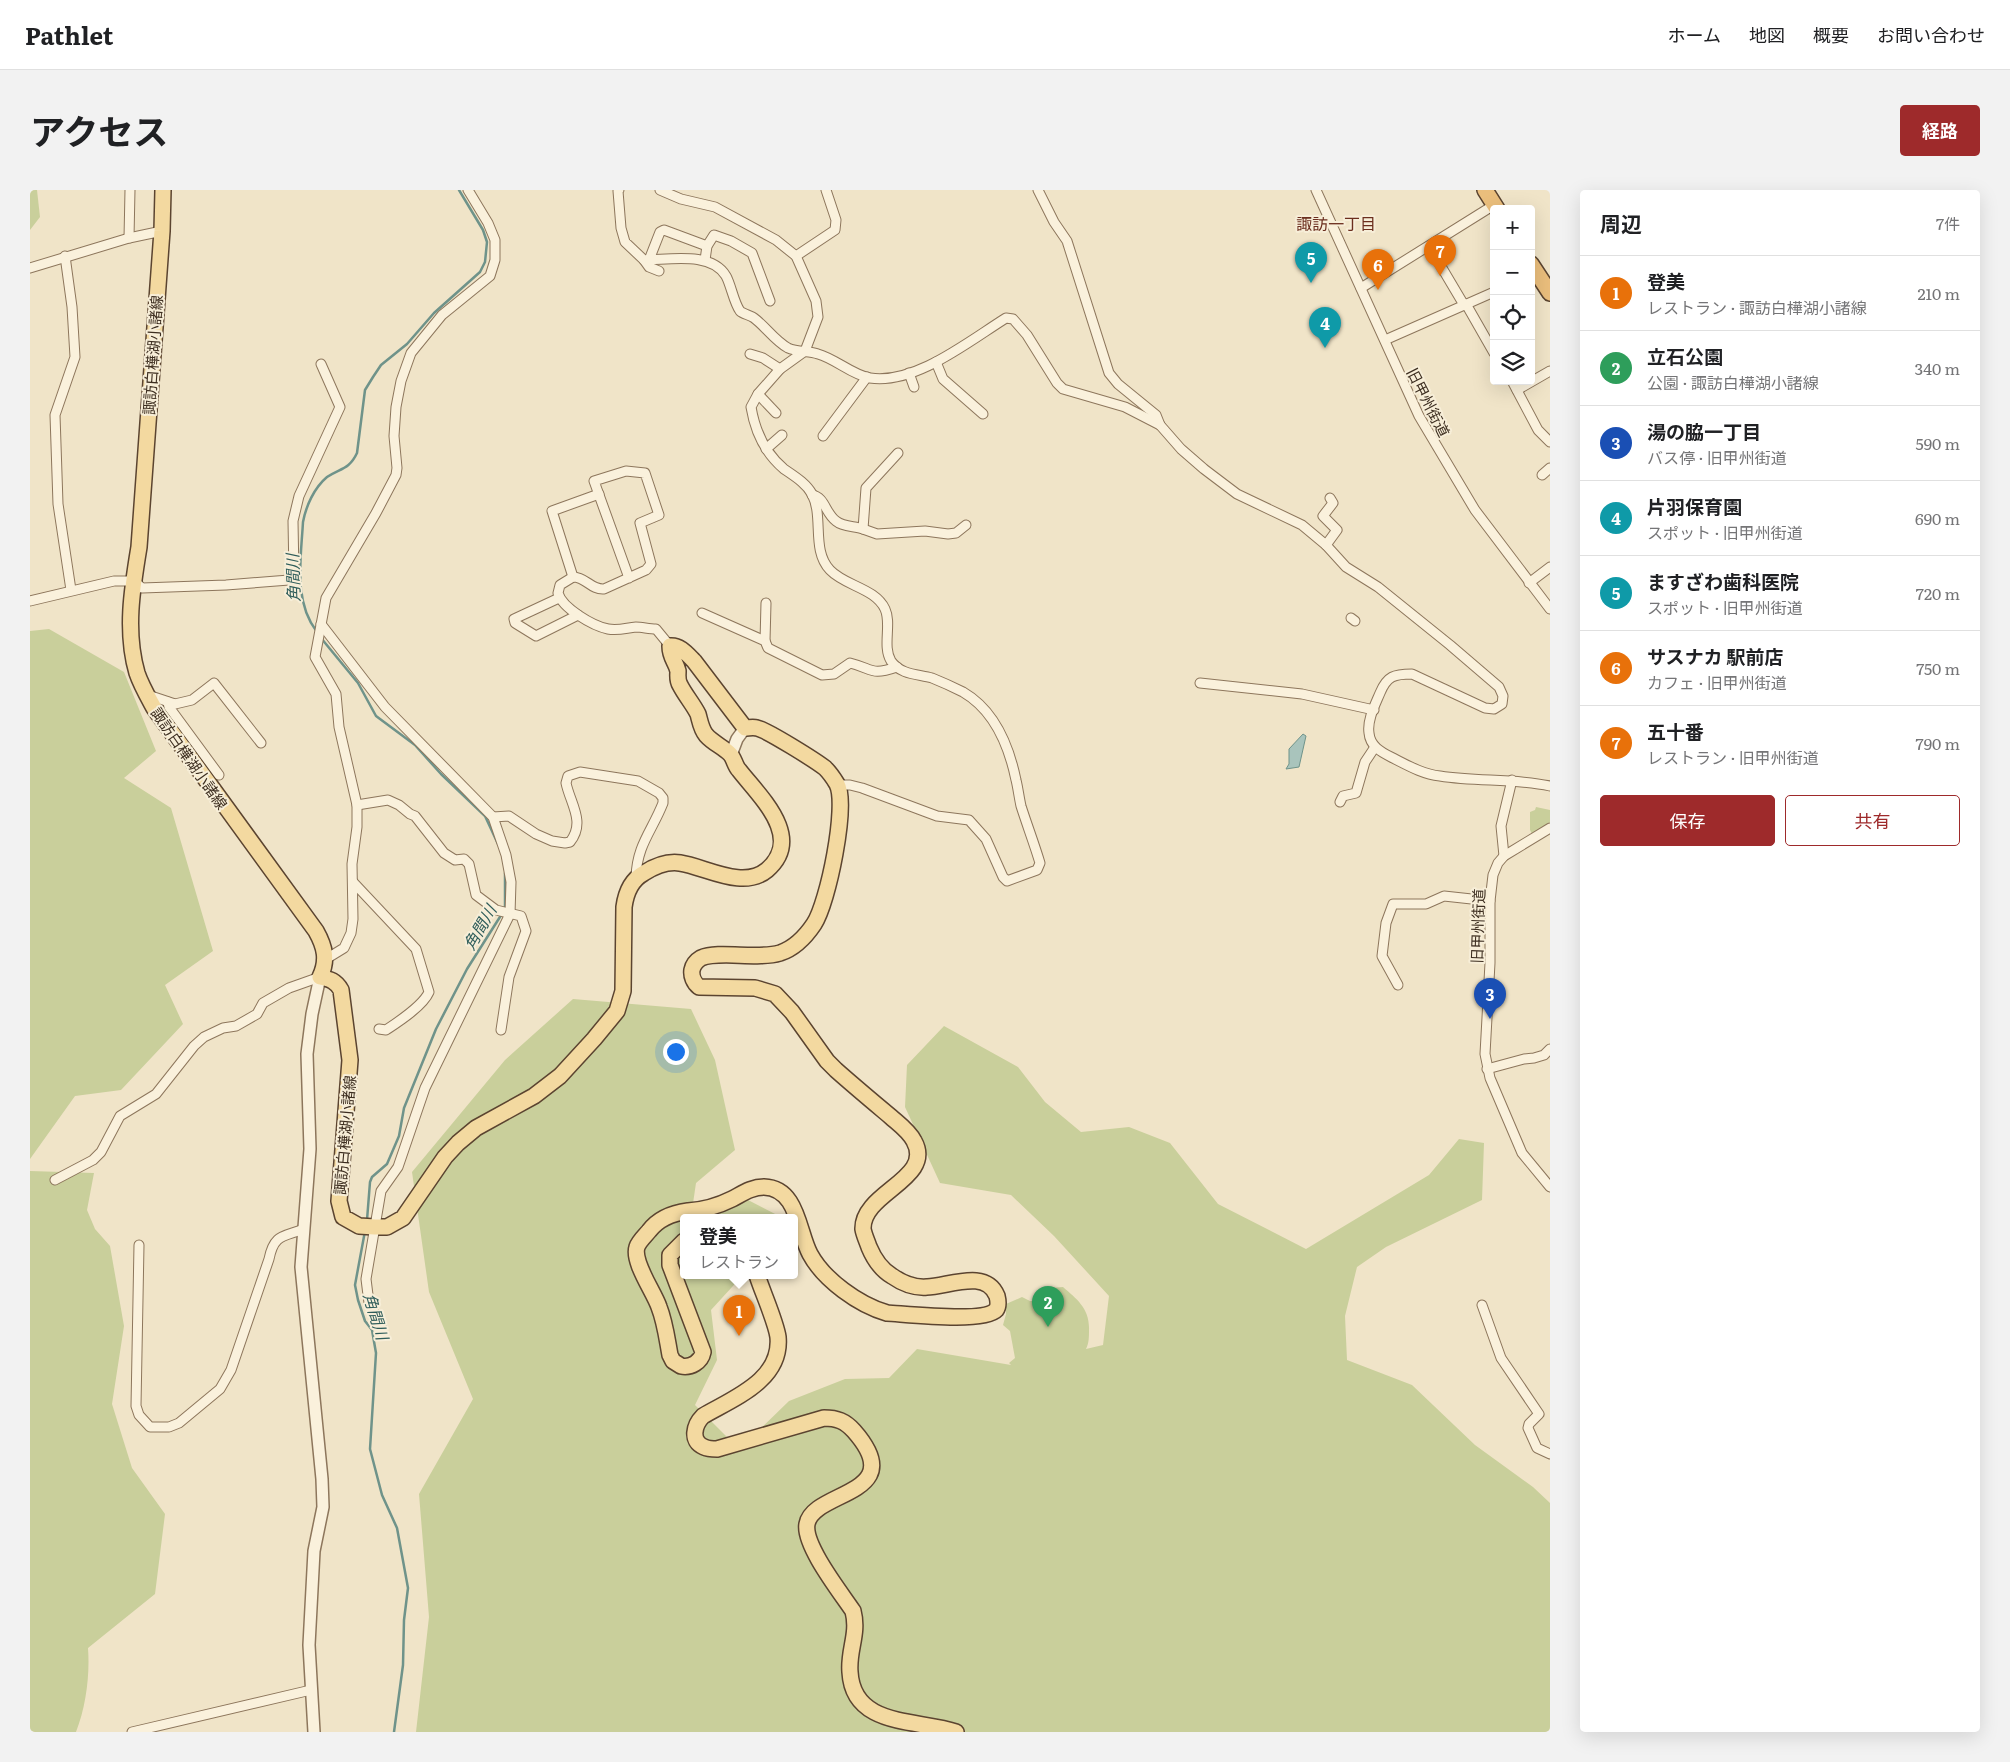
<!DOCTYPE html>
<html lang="ja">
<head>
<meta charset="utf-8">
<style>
	:root { --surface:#fff; --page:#f2f2f2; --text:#202124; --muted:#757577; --line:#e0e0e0; --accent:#9e2a2b }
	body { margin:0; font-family:Literata,"Noto Sans JP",serif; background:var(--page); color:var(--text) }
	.controls { position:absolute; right:15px; top:15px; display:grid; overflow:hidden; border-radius:5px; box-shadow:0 5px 20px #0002 }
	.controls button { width:45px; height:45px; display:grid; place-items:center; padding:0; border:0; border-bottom:1px solid var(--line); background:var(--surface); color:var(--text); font:25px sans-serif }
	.you { position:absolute; left:645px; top:861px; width:18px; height:18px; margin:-12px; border:4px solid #fff; border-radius:50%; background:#1a73e8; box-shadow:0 0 0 8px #1a73e833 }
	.badge { display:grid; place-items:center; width:32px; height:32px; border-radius:50%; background:var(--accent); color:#fff; font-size:16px; font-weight:700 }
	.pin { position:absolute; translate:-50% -41px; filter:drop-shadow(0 1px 2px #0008) }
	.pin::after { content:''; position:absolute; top:26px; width:18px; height:15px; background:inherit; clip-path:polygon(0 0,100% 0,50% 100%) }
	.popup { position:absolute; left:650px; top:1024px; width:118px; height:65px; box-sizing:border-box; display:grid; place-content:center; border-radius:5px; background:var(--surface); filter:drop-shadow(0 1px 4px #0005); font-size:16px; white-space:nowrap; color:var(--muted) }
	.popup b { font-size:19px; color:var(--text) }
	.popup::after { content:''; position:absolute; left:50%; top:100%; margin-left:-10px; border:10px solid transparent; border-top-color:var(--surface) }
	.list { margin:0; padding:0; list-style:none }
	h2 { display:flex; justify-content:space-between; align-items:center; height:65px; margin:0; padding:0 20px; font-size:21px }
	h2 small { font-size:16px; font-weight:400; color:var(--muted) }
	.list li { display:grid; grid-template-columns:32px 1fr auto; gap:15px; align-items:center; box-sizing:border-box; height:75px; padding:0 20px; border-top:1px solid var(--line) }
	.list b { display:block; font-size:19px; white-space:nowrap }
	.list p { margin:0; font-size:16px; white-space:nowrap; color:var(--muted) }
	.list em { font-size:16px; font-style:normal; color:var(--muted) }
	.actions { display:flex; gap:10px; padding:15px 20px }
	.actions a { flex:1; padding:11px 0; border:1px solid var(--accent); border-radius:5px; text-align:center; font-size:18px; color:var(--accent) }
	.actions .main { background:var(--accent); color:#fff }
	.icon { flex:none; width:28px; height:28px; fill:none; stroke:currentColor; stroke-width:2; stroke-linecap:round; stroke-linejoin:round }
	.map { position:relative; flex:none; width:1520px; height:1542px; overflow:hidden; border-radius:5px }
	header { display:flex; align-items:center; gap:30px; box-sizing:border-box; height:70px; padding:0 25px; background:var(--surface); border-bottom:1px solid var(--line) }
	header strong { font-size:24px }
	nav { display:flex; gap:28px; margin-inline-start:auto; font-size:18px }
	.intro { display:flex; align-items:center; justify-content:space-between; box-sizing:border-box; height:120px; padding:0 30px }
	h1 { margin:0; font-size:35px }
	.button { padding:12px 22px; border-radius:5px; background:var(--accent); color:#fff; font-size:18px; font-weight:700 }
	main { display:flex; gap:30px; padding:0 30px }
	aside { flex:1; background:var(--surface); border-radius:5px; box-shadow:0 5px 20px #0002 }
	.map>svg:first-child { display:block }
	.green { fill:#c9cf9b }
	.water { fill:#a9c4bc; stroke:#6f938a }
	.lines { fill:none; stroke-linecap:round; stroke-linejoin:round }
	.stream { stroke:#6f938a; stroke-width:2.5 }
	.minor-casing { stroke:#8d765c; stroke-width:11 }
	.tertiary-casing { stroke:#8d765c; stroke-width:14 }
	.primary-casing { stroke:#5b4430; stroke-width:18 }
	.trunk-casing { stroke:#5b4430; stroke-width:18 }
	.minor { stroke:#faf1dc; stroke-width:9 }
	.tertiary { stroke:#faf1dc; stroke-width:11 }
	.primary { stroke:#f3d9a0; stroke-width:15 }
	.trunk { stroke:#eabe7c; stroke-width:15 }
	.labels { text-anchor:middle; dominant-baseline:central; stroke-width:4; stroke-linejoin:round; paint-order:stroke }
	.street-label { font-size:15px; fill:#3d2e20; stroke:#f7eed8 }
	.neighbourhood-label { font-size:16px; fill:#6b2e1e; stroke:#f7eed8 }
	.water-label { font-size:16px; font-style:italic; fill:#2f5d5a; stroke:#f7eed8 }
</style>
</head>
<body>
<header>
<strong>Pathlet</strong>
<nav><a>ホーム</a><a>地図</a><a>概要</a><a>お問い合わせ</a></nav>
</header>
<div class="intro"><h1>アクセス</h1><a class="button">経路</a></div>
<main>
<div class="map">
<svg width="1520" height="1542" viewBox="0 0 1520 1542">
	<rect width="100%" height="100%" fill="#f0e4c8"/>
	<g class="green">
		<path d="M 0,0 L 7,0 L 10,27 L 0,40 Z"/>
		<path d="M 19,439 L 94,482 L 126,561 L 94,588 L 141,618 L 183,761 L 135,795 L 153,834 L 91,900 L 45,906 L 0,969 L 0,441 Z"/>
		<path d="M 1506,617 L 1520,620 L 1520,632 L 1502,644 L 1500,640 L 1500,622 L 1505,620 Z"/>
		<path d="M 543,809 L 661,819 L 685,870 L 705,960 L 666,993 L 661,1027 L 718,1010 L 751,1027 L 654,1027 L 654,1085 L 713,1085 L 681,1120 L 687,1170 L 665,1215 L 698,1248 L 726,1243 L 759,1211 L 815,1189 L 859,1188 L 887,1159 L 981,1175 L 979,1173 L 985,1168 L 980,1141 L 973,1135 L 976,1124 L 976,1114 L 992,1107 L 1000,1111 L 1009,1111 L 1020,1098 L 1033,1097 C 1047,1109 1060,1119 1059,1140 C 1059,1147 1059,1153 1056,1159 L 1073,1155 L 1079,1106 L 1024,1046 L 981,1005 L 910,993 L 875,917 L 877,875 L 914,836 L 988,877 L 1015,912 L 1051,942 L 1099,937 L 1140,953 L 1188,1014 L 1276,1059 L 1399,985 L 1429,949 L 1454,953 L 1452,1010 L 1356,1057 L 1327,1077 L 1315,1126 L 1317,1170 L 1382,1195 L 1445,1255 L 1503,1297 L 1520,1313 L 1520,1542 L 386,1542 L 399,1427 L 389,1304 L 443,1209 L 399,1102 L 382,982 L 475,870 Z"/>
		<path d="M 0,981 L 64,983 L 57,1020 L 65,1039 L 80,1056 L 94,1136 L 82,1214 L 102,1278 L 135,1324 L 125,1404 L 58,1458 C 60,1485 56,1517 46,1542 L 0,1542 Z"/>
	</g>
	<path class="water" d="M 1273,544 L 1276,546 L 1269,577 L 1256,579 L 1259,574 L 1259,559 Z"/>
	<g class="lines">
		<g class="stream">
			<path d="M 287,442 C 263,411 271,369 273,332 C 276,316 284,298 297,287 C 310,278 319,280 327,263 L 335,200 L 343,187 L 351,175 L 377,154 L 404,123 L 450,82 L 455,72 L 457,52 L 453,40 L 429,0"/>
			<path d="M 291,448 L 328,493 L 346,526 L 385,555 L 411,584 L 455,626 L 468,654"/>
			<path d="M 337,1030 L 340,992 L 342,987 L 357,974 L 369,946 L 374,918 L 406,839 L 437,779 L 475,719 L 475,683"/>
			<path d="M 335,1041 L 325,1095 L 328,1110 L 335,1131 L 342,1140 L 346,1163 L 340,1259 L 352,1305 L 367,1338 L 378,1398 L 374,1430 L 373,1475 L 364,1542"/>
		</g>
		<g class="minor-casing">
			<g id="minor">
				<path d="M 589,0 L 588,1 L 591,38 L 595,52 L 614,70 C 639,70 681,61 696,86 C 701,95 704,113 710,121 C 713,124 720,125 724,128 C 735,136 745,151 758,158 C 767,162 779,161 788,164 C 806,169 822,185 840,188 C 885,195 939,151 976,128 L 983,129 L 997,145 L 1027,193 L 1033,199 L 1095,217 L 1130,235"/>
				<path d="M 630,0 L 651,9 L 685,17 L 746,50 L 766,66 L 786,111 L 788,127 L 775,161 L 750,179 L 728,204 L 721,217 C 725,241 735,263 754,279 C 764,286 776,293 782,304 C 794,327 781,360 800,380 C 815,396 845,398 855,419 C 862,434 852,456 861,471 C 871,485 887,484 902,488 C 912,492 923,497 933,502 C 964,520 979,556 986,590 C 988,598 989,607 991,616 C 997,635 1004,653 1010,673 L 1007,680 L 977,691 L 973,687 L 956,649 L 939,630 L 907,626 L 832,598 L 820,595 L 808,595"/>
				<path d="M 1008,0 L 1024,32 L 1037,51 L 1079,183 L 1088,194 L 1126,225 L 1130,235 L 1151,259 L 1174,279 L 1207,304 L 1272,335 L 1296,355 L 1316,377 L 1348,397 L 1420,455 L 1469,497 L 1473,506 L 1472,514 L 1464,519 L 1455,518 L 1382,484 C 1364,484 1357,486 1350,503 C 1345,515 1337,530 1339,543 C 1340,556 1351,562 1361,567 C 1377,575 1392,584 1410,586 C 1447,592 1484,588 1520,596"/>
				<path d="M 1286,0 L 1389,226 L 1445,320 L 1520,419"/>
				<path d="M 99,48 L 100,0"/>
				<path d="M 1399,56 L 1434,115"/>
				<path d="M 35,66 L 42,117 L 45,167 L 25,225 L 28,314 L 41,400"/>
				<path d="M 766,66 L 805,40 L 806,30 L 796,0"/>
				<path d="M 614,70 L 619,77 L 629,81"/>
				<path d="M 619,70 L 630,42 L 634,40 L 677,56"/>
				<path d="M 675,70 L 677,56 L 684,45 L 701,51 L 722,63 L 740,111"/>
				<path d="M 0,78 L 99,48 L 132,41"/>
				<path d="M 1331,98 L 1464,15"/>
				<path d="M 1436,114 L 1464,163"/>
				<path d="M 1355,150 L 1464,102"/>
				<path d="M 720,164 L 733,168 L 750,179"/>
				<path d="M 906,172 L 913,189 L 953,224"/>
				<path d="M 879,183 L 884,197"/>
				<path d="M 1482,191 L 1508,240 L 1520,252"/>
				<path d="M 1487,200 L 1520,181"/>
				<path d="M 728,204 L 746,223"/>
				<path d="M 793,246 L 837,187"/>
				<path d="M 736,259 L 752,245"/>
				<path d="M 1512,285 L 1520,278"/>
				<path d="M 782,305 C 795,307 795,323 806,331 C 813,337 824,336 833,339 L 836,298 L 868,263"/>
				<path d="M 833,339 L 847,344 L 895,341 L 918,344 L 926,343 L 936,335"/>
				<path d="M 1296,355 L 1307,340 L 1293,326 L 1303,313 L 1300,308"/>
				<path d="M 543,387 L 522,321 L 569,304"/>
				<path d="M 599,388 L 564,291 L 596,281 L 615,283 L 629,325 L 610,333 L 621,374 L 616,380 L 574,399 C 561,400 556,387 543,387 L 530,395 L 528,403 C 532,418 563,436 578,439 C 588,441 596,438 606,437 C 612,437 619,439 626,439 L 640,456"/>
				<path d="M 1499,393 L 1520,377"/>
				<path d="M 529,408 L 484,429 L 485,433 L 506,446 L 548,425"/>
				<path d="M 0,411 L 84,391 L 104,391 L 112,398 L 196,395 L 259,390 L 264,386 L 263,331 L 269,306 L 310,217 L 291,174"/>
				<path d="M 672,423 L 735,451 L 738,458 L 792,485 L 804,484 L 820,473 C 844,479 840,486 867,477"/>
				<path d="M 1321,428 L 1325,431"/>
				<path d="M 291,434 L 355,517 L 463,627 L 476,665 L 481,692 L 480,724 L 395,898 L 368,977 L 351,1001 L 336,1089 L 339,1113 L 351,1135"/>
				<path d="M 735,451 L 736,413"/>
				<path d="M 1170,493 L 1272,504 L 1344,520"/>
				<path d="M 118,505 L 145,514 L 162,510 L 184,493 L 231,553"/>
				<path d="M 138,512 L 139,517 L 189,585"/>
				<path d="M 1310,612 L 1313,606 L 1326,603 L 1335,572 L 1345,557"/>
				<path d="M 327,615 L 358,610 L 369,615 L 380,624 L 385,626 L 414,663 L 425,670 L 434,669 L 439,674 L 446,705 L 466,720 L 491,726 L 496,741 L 479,787 L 471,840"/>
				<path d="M 463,627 L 479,626 L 506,644 L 522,651 L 535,653 L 540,652 C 556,632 540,613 536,593 L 538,586 L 550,582 L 608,591 L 629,603 L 633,608 L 633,613 C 622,641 607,655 606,687"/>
				<path d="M 1520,638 L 1474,666 L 1468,673 L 1463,685 L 1460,711 L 1460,773 L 1455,864 L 1460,888 L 1492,963 L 1520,997"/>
				<path d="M 1474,666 L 1471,636 L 1482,590"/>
				<path d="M 323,692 L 386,759 L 399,802 C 393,816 368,832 356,840 L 349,839"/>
				<path d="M 296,769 L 314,758 L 321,743 L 323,729 L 322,674 L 327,637 L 327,615 L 309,537 L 306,504 L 285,467 L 296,408 L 346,323 L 366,285 L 367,278 L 364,246 L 366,217 L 371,191 L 381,163 L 412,125 L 460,86 L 465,70 L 465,50 L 458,33 L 438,0"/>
				<path d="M 1368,795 L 1352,766 L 1356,733 L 1363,714 L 1396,714 L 1414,706 L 1460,711"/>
				<path d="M 1457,879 L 1494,869 L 1504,868 L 1514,865 L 1520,859"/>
				<path d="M 25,990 L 63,970 L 71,962 L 90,926 L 126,904 L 164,856 L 174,847 L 193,838 L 206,836 L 227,824 L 233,813 L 259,798 L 290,787"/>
				<path d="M 109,1055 L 106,1216 L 109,1225 L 120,1237 L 139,1237 L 149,1233 L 190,1199 L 201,1180 L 239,1069 C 244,1044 253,1047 274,1039"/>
				<path d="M 1452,1115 L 1471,1168 L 1509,1224 L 1499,1234 L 1498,1238 L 1507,1258 L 1520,1264"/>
				<path d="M 102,1542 L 281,1500"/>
			</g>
		</g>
		<g class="tertiary-casing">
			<g id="tertiary">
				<path d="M 701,565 L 707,549 L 715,538"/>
				<path d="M 284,1542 L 279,1455 L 284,1361 L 293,1317 L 292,1289 L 271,1077 L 280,959 L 277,864 L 282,824 L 290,787"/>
			</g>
		</g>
		<g class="primary-casing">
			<g id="primary">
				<path d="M 133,0 L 132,41 L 109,357 C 102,399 95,442 107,483 C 111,495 118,507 124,518 L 286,741 C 295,757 298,770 290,787 C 300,789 306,791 311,800 L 320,870 L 309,1011 L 313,1027 L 329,1036 L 345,1037 L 357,1037 L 373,1028 L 415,967 L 428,953 L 446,938 L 504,906 L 530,886 L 564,849 L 587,821 L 593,801 L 594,717 C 596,702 601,690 614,683 C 625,676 637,671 650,673 C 676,677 713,700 737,680 C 775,647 729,606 709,580 C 705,576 704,568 700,564 C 693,557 683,553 676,545 C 671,539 670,531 668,524 C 663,514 655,505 650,495 C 647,490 648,486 648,481 C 646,472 640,468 640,456 C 650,455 657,464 664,471 L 715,538 C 719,538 723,537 727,538 C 737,540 786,571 795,578 C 799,582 804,589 807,594 C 818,615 798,713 784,734 C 776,746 765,758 750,763 C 727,770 689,760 671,768 C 666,771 663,775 662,780 C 661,786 664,793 669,797 L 725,798 L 745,804 L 762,822 L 797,871 L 806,880 C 824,896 842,911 861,927 C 869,934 879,941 884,951 C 905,989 832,1002 833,1039 C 834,1045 837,1051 839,1057 C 844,1069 850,1079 862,1086 C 872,1093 885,1098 897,1097 C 917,1097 956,1078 967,1106 C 968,1110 969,1116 966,1120 C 954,1133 876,1124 857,1123 C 829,1115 794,1090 780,1064 C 768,1042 768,998 734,997 C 721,997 712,1004 702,1009 C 688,1016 674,1020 658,1021 C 643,1023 628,1029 619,1041 C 615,1046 609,1051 607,1057 C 602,1072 624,1102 629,1117 C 635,1132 637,1149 640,1165 L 643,1171 L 651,1176 C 661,1178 671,1172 673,1162 L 640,1075 L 640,1065 L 654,1051"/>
				<path d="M 727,1085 C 732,1101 746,1132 748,1147 C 752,1190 704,1208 673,1226 C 664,1235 660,1251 674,1257 C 678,1259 683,1259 687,1259 L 794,1228 C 807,1228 815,1231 824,1241 C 881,1306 783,1300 777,1334 C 773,1355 811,1403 823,1421 C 829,1444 818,1460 820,1482 C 823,1538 888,1529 926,1542"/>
			</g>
		</g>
		<g class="trunk-casing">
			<g id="trunk">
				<path d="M 1455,0 L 1467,19"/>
				<path d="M 1501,74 L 1520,103"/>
			</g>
		</g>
		<use href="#minor" class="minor"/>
		<use href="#tertiary" class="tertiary"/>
		<use href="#primary" class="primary"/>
		<use href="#trunk" class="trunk"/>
	</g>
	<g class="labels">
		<g class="street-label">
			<text transform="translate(122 165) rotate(-86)">諏訪白樺湖小諸線</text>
			<text transform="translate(1399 212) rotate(63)">旧甲州街道</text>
			<text transform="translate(160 568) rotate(55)">諏訪白樺湖小諸線</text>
			<text transform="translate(1447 736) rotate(-88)">旧甲州街道</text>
			<text transform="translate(314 945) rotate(-85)">諏訪白樺湖小諸線</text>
		</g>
		<g class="neighbourhood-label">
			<text x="1306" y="33">諏訪一丁目</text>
		</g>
		<g class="water-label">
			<text transform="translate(262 388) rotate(-92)">角間川</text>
			<text transform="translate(449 737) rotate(-60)">角間川</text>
			<text transform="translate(347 1126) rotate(73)">角間川</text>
		</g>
	</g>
</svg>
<div class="controls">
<button>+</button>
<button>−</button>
<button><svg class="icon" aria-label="locate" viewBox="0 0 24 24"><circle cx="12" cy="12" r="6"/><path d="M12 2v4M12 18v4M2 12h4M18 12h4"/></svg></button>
<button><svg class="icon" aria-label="layers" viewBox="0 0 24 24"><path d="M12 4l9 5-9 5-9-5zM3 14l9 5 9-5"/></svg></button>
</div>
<div class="you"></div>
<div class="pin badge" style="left:709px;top:1146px;background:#e8710a">1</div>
<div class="popup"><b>登美</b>レストラン</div>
<div class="pin badge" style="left:1018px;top:1137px;background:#2e9e5b">2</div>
<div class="pin badge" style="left:1460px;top:829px;background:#1a4fb4">3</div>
<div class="pin badge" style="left:1295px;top:158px;background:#0f9aa8">4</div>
<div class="pin badge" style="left:1281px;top:93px;background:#0f9aa8">5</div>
<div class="pin badge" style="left:1348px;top:100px;background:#e8710a">6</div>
<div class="pin badge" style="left:1410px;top:86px;background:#e8710a">7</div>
</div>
<aside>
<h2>周辺<small>7件</small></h2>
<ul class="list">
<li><span class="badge" style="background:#e8710a">1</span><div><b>登美</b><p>レストラン · 諏訪白樺湖小諸線</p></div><em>210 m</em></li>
<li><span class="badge" style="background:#2e9e5b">2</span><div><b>立石公園</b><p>公園 · 諏訪白樺湖小諸線</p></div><em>340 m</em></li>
<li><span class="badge" style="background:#1a4fb4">3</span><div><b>湯の脇一丁目</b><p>バス停 · 旧甲州街道</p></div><em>590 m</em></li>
<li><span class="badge" style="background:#0f9aa8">4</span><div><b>片羽保育園</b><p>スポット · 旧甲州街道</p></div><em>690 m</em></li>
<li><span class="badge" style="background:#0f9aa8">5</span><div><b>ますざわ歯科医院</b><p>スポット · 旧甲州街道</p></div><em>720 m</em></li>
<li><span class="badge" style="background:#e8710a">6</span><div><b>サスナカ 駅前店</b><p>カフェ · 旧甲州街道</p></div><em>750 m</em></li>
<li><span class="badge" style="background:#e8710a">7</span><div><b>五十番</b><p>レストラン · 旧甲州街道</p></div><em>790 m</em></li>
</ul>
<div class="actions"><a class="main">保存</a><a>共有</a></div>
</aside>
</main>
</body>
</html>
